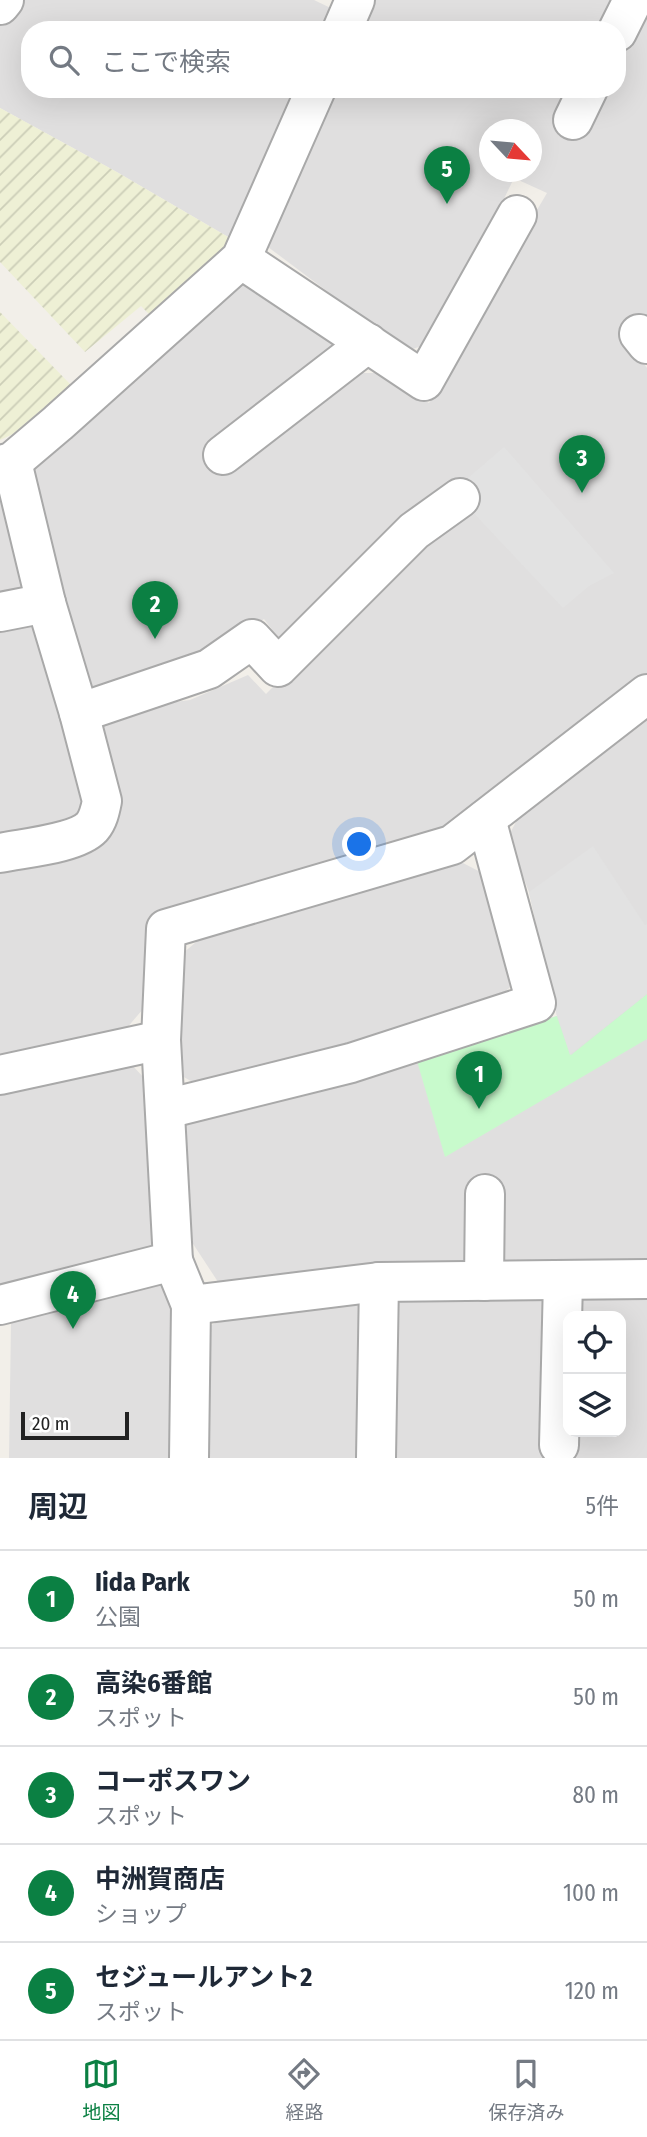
<!DOCTYPE html>
<html lang="ja">
<head>
<meta charset="utf-8">
<style>
	:root { --surface:#fff; --page:#f2f2f3; --text:#1f2937; --muted:#747a83; --line:#e0e1e3; --accent:#0b8043 }
	body { margin:0; font-family:"Fira Sans Condensed","Noto Sans JP",sans-serif; background:var(--page); color:var(--text) }
	.controls { position:absolute; right:21px; bottom:21px; display:grid; overflow:hidden; border-radius:14px; box-shadow:0 7px 28px #0002 }
	.controls button { width:63px; height:63px; display:grid; place-items:center; padding:0; border:0; border-bottom:2px solid var(--line); background:var(--surface); color:var(--text); font:35px sans-serif }
	.compass { position:absolute; left:479px; top:119px; width:63px; height:63px; border-radius:50%; background:var(--surface); box-shadow:0 7px 28px #0002; rotate:116deg }
	.scale { position:absolute; left:21px; bottom:18px; width:108px; box-sizing:border-box; padding-left:7px; border:4px solid #222; border-top:0; font-size:19px; line-height:24px; white-space:nowrap; color:#222; -webkit-text-stroke:5px #fff; paint-order:stroke }
	.you { position:absolute; left:360px; top:845px; width:24px; height:24px; margin:-18px; border:5px solid #fff; border-radius:50%; background:#1a73e8; box-shadow:0 0 0 10px #1a73e833 }
	.badge { display:grid; place-items:center; width:46px; height:46px; border-radius:50%; background:var(--accent); color:#fff; font-size:23px; font-weight:700 }
	.pin { position:absolute; translate:-50% -58px; filter:drop-shadow(0 2px 4px #0008) }
	.pin::after { content:''; position:absolute; top:37px; width:24px; height:21px; background:inherit; clip-path:polygon(0 0,100% 0,50% 100%) }
	.list { margin:0; padding:0; list-style:none }
	h2 { display:flex; justify-content:space-between; align-items:center; height:91px; margin:0; padding:0 28px; font-size:30px }
	h2 small { font-size:23px; font-weight:400; color:var(--muted) }
	.list li { display:grid; grid-template-columns:46px 1fr auto; gap:21px; align-items:center; box-sizing:border-box; height:98px; padding:0 28px; border-top:2px solid var(--line) }
	.list b { display:block; font-size:26px; white-space:nowrap }
	.list p { margin:0; font-size:23px; white-space:nowrap; color:var(--muted) }
	.list em { font-size:23px; font-style:normal; color:var(--muted) }
	.icon { flex:none; width:38px; height:38px; fill:none; stroke:currentColor; stroke-width:2; stroke-linecap:round; stroke-linejoin:round }
	.map { position:relative; flex:none; width:647px; height:1458px; overflow:hidden }
	.search { position:absolute; background:var(--surface); box-shadow:0 7px 28px #0002; left:21px; right:21px; top:21px; height:77px; display:flex; align-items:center; gap:18px; box-sizing:border-box; padding:0 24px; border-radius:28px; color:var(--muted); font-size:26px }
	.sheet { height:581px; background:var(--surface) }
	nav { display:flex; justify-content:space-around; align-items:center; box-sizing:border-box; height:98px; border-top:2px solid var(--line); background:var(--surface); font-size:19px; color:var(--muted) }
	nav a { display:grid; justify-items:center; gap:4px }
	nav .on { color:var(--accent) }
	.map>svg:first-child { display:block }
	.residential { fill:#e0dfdf; fill-rule:evenodd }
	.farmland { fill:url(#farmland-furrows) }
	.park { fill:#c8facc }
	.parking { fill:#e2e2e2 }
	.lines { fill:none; stroke-linecap:round; stroke-linejoin:round }
	.minor-casing { stroke:#a9a9a9; stroke-width:42 }
	.minor { stroke:#fff; stroke-width:38 }
</style>
</head>
<body>
<div class="map">
<svg width="647" height="1458" viewBox="0 0 647 1458">
	<defs>
		<pattern id="farmland-furrows" width="10" height="10" patternUnits="userSpaceOnUse" patternTransform="scale(1.75)"><rect width="10" height="10" fill="#eef0d5"/><path d="M-1 1l2-2M0 10L10 0M9 11l2-2" fill="none" stroke="#ccceb7"/></pattern>
	</defs>
	<rect width="100%" height="100%" fill="#f2efe9"/>
	<g class="residential">
		<path d="M 14,0 L 314,0 L 339,12 L 331,30 L 30,30 L 30,89 L 304,89 L 235,241 L 115,171 L 0,108 L 0,19 Z"/>
		<path d="M 370,0 L 620,0 L 605,30 L 357,30 Z"/>
		<path d="M 645,0 L 647,0 L 647,327 L 628,342 L 647,368 L 647,679 L 441,835 L 154,919 L 149,1002 L 126,1029 L 0,1058 L 0,871 L 80,855 L 101,721 L 153,705 L 190,700 L 248,675 L 266,694 L 411,548 L 283,644 L 264,619 L 211,654 L 89,698 L 23,470 L 236,287 L 251,281 L 340,341 L 355,373 L 382,373 L 429,403 L 491,303 L 484,300 L 547,193 L 514,178 L 436,341 L 407,351 L 264,244 L 331,89 L 617,89 L 617,53 ZM 490,130 L 532,130 L 532,172 L 490,172 Z"/>
		<path d="M 0,484 L 32,592 L 0,599 Z"/>
		<path d="M 0,622 L 43,625 L 87,808 L 73,830 L 0,844 Z"/>
		<path d="M 647,712 L 647,1267 L 474,1266 L 224,1291 L 182,1227 L 176,1139 L 193,1117 L 417,1061 L 557,1016 L 529,892 L 508,837 L 524,807 Z"/>
		<path d="M 461,862 L 490,877 L 516,982 L 498,998 L 336,1053 L 201,1087 L 177,1073 L 182,954 L 202,937 Z"/>
		<path d="M 128,1061 L 147,1081 L 154,1245 L 142,1252 L 0,1292 L 0,1089 Z"/>
		<path d="M 165,1284 L 178,1303 L 178,1458 L 9,1458 L 11,1324 L 27,1307 Z"/>
		<path d="M 647,1293 L 647,1458 L 389,1458 L 392,1308 L 400,1297 L 549,1298 L 568,1432 L 621,1432 L 621,1316 L 570,1316 L 576,1298 Z"/>
		<path d="M 356,1304 L 371,1314 L 369,1458 L 198,1458 L 207,1327 L 222,1320 Z"/>
	</g>
	<g class="farmland">
		<path d="M 0,108 L 115,171 L 235,241 L 153,318 L 141,306 L 85,352 L 0,262 Z"/>
		<path d="M 0,312 L 71,385 L 13,434 L 0,440 Z"/>
	</g>
	<path class="park" d="M 647,994 L 647,1039 L 445,1157 L 417,1061 L 557,1016 L 571,1055 Z"/>
	<g class="parking">
		<path d="M 504,447 L 614,573 L 589,586 L 563,608 L 453,491 Z"/>
		<path d="M 593,846 L 645,925 L 647,924 L 647,994 L 570,1055 L 557,1016 L 529,892 Z"/>
	</g>
	<g class="lines">
		<g class="minor-casing">
			<g id="minor">
				<path d="M 0,5 L 4,0"/>
				<path d="M 342,30 L 355,0"/>
				<path d="M 617,32 L 633,0"/>
				<path d="M 573,120 L 588,89"/>
				<path d="M 241,259 L 424,381 L 517,215"/>
				<path d="M 639,334 L 647,344"/>
				<path d="M 223,455 L 368,343"/>
				<path d="M 0,465 L 12,462 L 58,423 L 241,259 L 316,89"/>
				<path d="M 0,612 L 46,603 L 12,462"/>
				<path d="M 79,713 L 209,669 L 252,639 L 278,667 L 414,531 L 460,498"/>
				<path d="M 0,853 C 23,848 76,844 92,827 C 98,820 100,811 102,801 L 79,713 L 46,603"/>
				<path d="M 0,1075 L 161,1040"/>
				<path d="M 166,1109 L 351,1063 L 536,1003 L 486,819"/>
				<path d="M 173,1261 L 191,1305 L 379,1282 L 647,1279"/>
				<path d="M 484,1281 L 485,1194"/>
				<path d="M 0,1305 L 173,1261 L 161,1040 L 166,929 L 452,845 L 647,694"/>
				<path d="M 559,1445 L 563,1281"/>
				<path d="M 189,1458 L 191,1305"/>
				<path d="M 376,1458 L 379,1282"/>
			</g>
		</g>
		<use href="#minor" class="minor"/>
	</g>
</svg>
<div class="controls">
<button><svg class="icon" aria-label="locate" viewBox="0 0 24 24"><circle cx="12" cy="12" r="6"/><path d="M12 2v4M12 18v4M2 12h4M18 12h4"/></svg></button>
<button><svg class="icon" aria-label="layers" viewBox="0 0 24 24"><path d="M12 4l9 5-9 5-9-5zM3 14l9 5 9-5"/></svg></button>
</div>
<svg class="compass" viewBox="-18 -18 36 36"><path d="M0-13l5 13h-10z" fill="#e53935"/><path d="M0 13l5-13h-10z" fill="#747a83"/></svg>
<div class="scale">20 m</div>
<div class="you"></div>
<div class="pin badge" style="left:479px;top:1109px">1</div>
<div class="pin badge" style="left:155px;top:639px">2</div>
<div class="pin badge" style="left:582px;top:493px">3</div>
<div class="pin badge" style="left:73px;top:1329px">4</div>
<div class="pin badge" style="left:447px;top:204px">5</div>
<div class="search"><svg class="icon" aria-label="search" viewBox="0 0 24 24"><circle cx="10" cy="10" r="6"/><path d="M15 15l6 6"/></svg>ここで検索</div>
</div>
<section class="sheet">
<h2>周辺<small>5件</small></h2>
<ul class="list">
<li><span class="badge">1</span><div><b>Iida Park</b><p>公園</p></div><em>50 m</em></li>
<li><span class="badge">2</span><div><b>高染6番館</b><p>スポット</p></div><em>50 m</em></li>
<li><span class="badge">3</span><div><b>コーポスワン</b><p>スポット</p></div><em>80 m</em></li>
<li><span class="badge">4</span><div><b>中洲賀商店</b><p>ショップ</p></div><em>100 m</em></li>
<li><span class="badge">5</span><div><b>セジュールアント2</b><p>スポット</p></div><em>120 m</em></li>
</ul>
</section>
<nav>
<a class="on"><svg class="icon" aria-label="map" viewBox="0 0 24 24"><path d="M3 6l6-2 6 2 6-2v14l-6 2-6-2-6 2zM9 4v14M15 6v14"/></svg>地図</a>
<a><svg class="icon" aria-label="directions" viewBox="0 0 24 24"><path d="M12 3l9 9-9 9-9-9zM9 14v-3h6M13 9l2 2-2 2"/></svg>経路</a>
<a><svg class="icon" aria-label="saved" viewBox="0 0 24 24"><path d="M7 4h10v16l-5-4-5 4z"/></svg>保存済み</a>
</nav>
</body>
</html>
